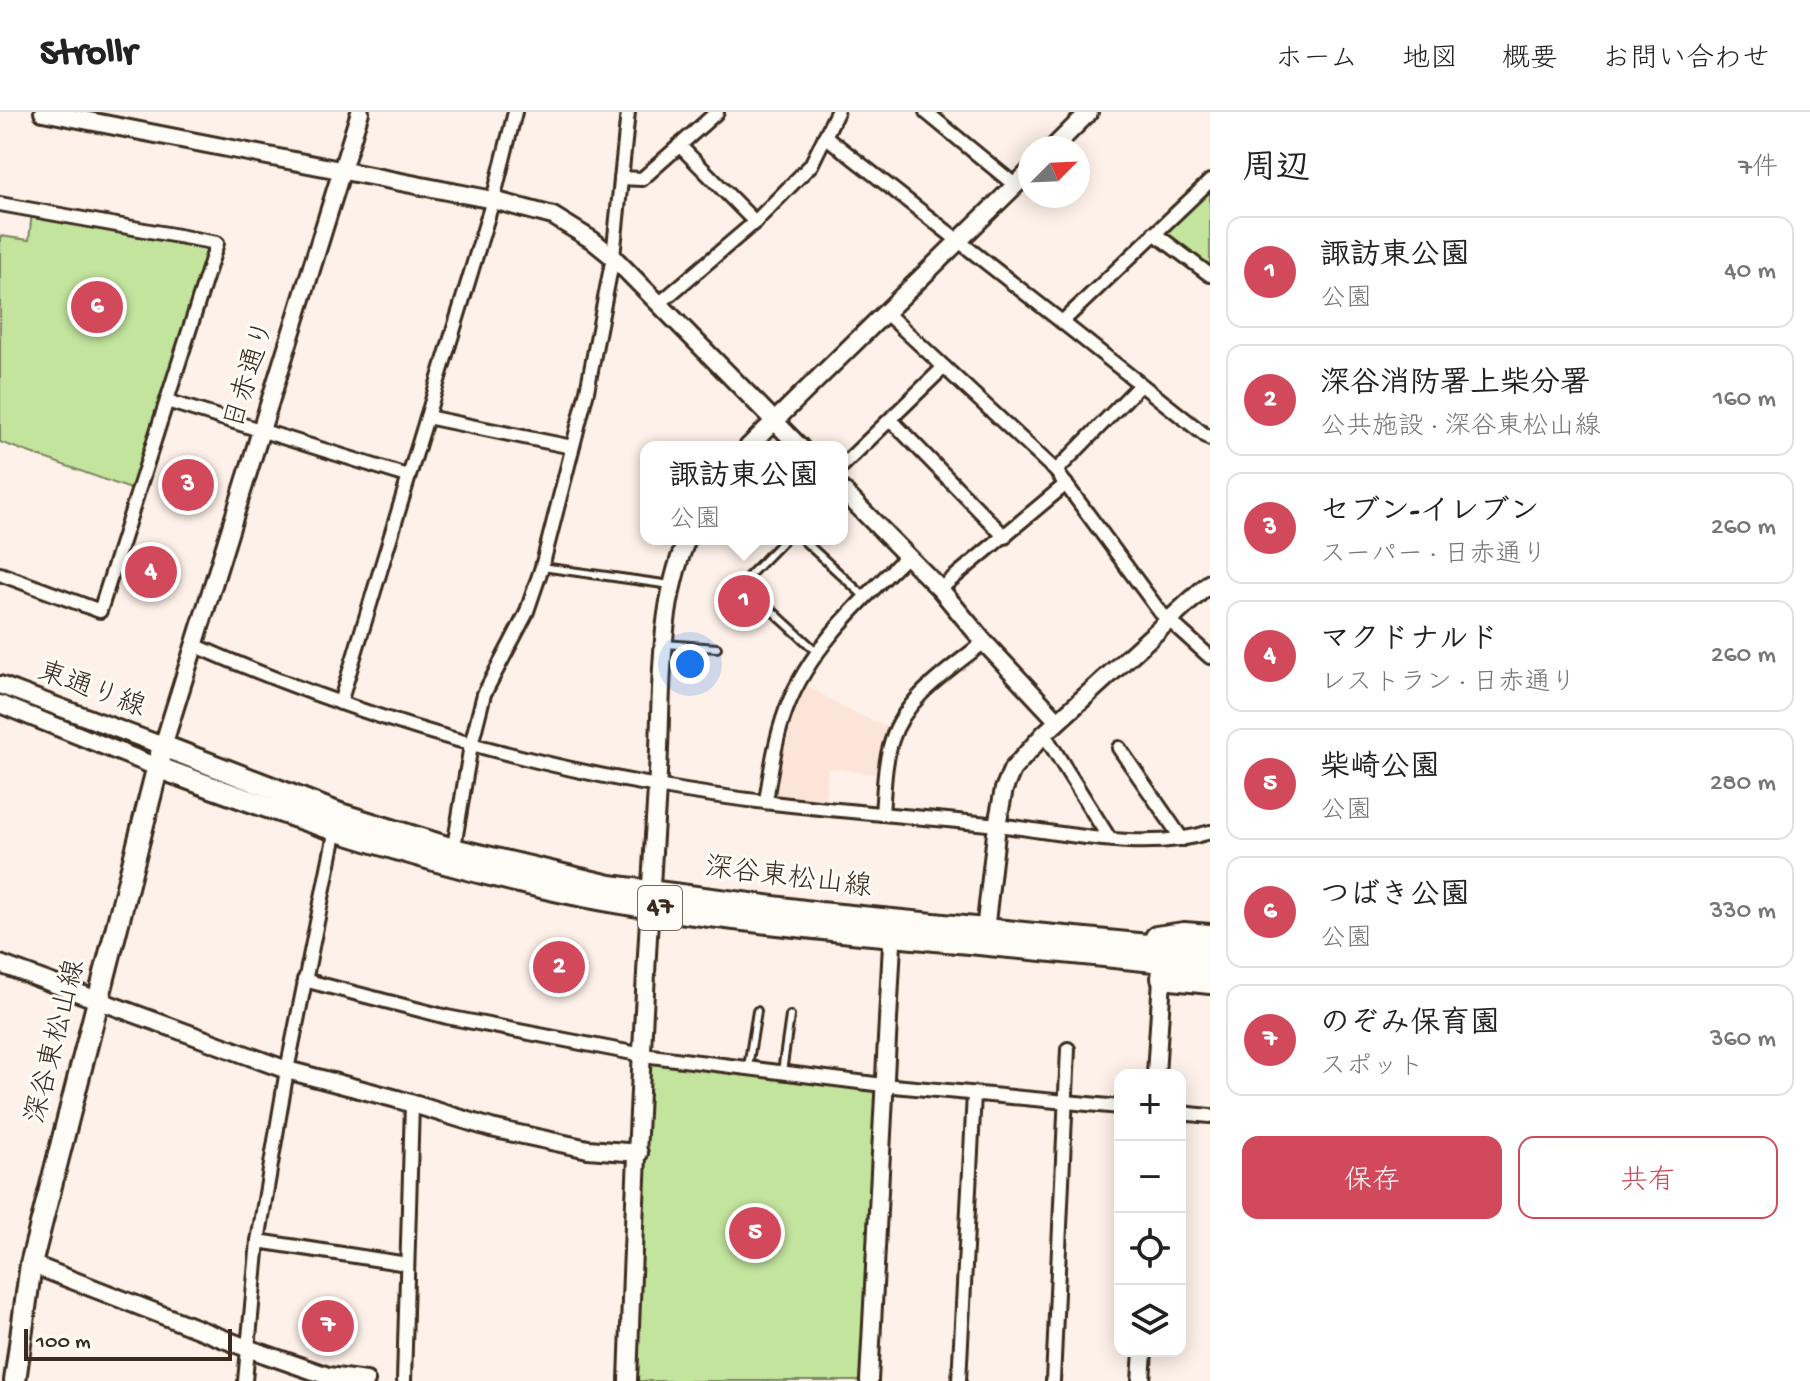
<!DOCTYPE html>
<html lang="ja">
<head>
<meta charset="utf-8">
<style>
	:root { --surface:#fff; --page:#f6f6f6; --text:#222; --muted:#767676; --line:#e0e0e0; --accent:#d1495b }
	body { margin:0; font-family:"Gochi Hand","Klee One",sans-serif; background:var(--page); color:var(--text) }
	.controls { position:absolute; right:24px; bottom:24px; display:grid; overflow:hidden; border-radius:16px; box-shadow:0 4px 20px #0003 }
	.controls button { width:72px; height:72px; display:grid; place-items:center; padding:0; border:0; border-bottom:2px solid var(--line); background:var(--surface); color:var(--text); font:40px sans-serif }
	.compass { position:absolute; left:1018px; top:24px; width:72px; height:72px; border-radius:50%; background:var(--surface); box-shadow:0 4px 20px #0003; rotate:66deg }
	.scale { position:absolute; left:24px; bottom:20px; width:208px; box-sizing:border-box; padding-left:8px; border:4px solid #3b2a1e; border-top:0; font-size:22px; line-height:28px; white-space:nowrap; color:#3b2a1e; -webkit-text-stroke:6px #fdfcf7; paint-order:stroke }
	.you { position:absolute; left:690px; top:552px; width:28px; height:28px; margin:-20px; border:6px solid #fff; border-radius:50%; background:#1a73e8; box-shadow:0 0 0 12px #1a73e833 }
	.badge { display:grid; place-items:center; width:52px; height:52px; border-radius:50%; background:var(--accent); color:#fff; font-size:26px; font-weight:700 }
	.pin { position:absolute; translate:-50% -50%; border:4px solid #fff; box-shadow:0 2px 8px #0006 }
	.popup { position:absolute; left:640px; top:329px; width:208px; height:104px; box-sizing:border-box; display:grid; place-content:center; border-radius:16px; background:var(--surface); filter:drop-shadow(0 2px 6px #0005); font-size:26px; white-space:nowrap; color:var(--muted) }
	.popup b { font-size:30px; color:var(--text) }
	.popup::after { content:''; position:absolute; left:50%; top:100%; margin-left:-16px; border:16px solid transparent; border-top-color:var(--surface) }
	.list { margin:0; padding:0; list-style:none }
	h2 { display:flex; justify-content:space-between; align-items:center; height:104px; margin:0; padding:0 32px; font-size:34px }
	h2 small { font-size:26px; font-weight:400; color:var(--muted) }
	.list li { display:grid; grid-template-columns:52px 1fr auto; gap:24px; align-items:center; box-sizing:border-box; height:112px; margin:0 16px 16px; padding:0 16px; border:2px solid var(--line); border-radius:16px }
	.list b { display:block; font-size:30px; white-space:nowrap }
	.list p { margin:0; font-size:26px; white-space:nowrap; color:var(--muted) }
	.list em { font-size:26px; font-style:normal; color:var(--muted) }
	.actions { display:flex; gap:16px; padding:24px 32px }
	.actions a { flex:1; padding:18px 0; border:2px solid var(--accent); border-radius:16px; text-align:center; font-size:28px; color:var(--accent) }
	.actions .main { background:var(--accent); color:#fff }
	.icon { flex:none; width:44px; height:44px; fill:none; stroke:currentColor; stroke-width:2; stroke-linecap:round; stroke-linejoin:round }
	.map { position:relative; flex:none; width:1210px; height:1269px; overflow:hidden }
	header { display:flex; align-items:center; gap:48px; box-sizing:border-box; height:112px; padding:0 40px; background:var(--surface); border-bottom:2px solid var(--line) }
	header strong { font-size:38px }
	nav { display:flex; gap:44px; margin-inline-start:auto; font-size:28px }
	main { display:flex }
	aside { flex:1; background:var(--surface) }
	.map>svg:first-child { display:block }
	.built { fill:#fde4d8 }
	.green { fill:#c2e49d; stroke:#7e875e; stroke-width:2 }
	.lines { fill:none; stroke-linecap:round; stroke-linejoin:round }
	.service-casing { stroke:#3b2a1e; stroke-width:12 }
	.minor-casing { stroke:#3b2a1e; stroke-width:18 }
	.tertiary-casing { stroke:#3b2a1e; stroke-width:22 }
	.primary-casing { stroke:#3b2a1e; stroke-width:26 }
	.service { stroke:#fdfcf7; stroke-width:6 }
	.minor { stroke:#fdfcf7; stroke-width:12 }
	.tertiary { stroke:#fdfcf7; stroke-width:16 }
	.primary { stroke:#fdfcf7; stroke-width:20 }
	.labels { text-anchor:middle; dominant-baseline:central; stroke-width:6; stroke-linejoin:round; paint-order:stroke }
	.shield { fill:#fdfcf7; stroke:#75695f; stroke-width:2 }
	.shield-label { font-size:26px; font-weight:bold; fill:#3b2a1e }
	.street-label { font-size:28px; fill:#3b2a1e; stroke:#fdfcf7 }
</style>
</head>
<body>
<header>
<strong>Strollr</strong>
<nav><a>ホーム</a><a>地図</a><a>概要</a><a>お問い合わせ</a></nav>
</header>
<main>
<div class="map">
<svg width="1210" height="1269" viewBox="0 0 1210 1269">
	<rect width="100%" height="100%" fill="#fdf1e9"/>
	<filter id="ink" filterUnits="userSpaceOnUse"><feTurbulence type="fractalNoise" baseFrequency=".0125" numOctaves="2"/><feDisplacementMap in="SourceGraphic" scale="16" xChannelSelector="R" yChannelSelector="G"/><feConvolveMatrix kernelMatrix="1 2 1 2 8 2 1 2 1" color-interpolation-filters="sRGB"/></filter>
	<g filter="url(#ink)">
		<path class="built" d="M 805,572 L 846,597 L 892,617 L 881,663 L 828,656 L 825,690 L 778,685 L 775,681 L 793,598 Z"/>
		<g class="green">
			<path d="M 1210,76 L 1210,157 L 1167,124 L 1167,117 Z"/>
			<path d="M 32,100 L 213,133 L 136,379 L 0,330 L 0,124 L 29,128 Z"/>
			<path d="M 734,471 L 764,497 L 754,508 L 725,482 Z"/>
			<path d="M 643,943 L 883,973 L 869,1269 L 628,1269 Z"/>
		</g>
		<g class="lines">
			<g class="service-casing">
				<g id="service">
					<path d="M 785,427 L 742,471 L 817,540"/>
					<path d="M 802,427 L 865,485"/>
					<path d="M 542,455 L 671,473"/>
					<path d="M 665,532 L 717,536"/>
					<path d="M 748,955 L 757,899"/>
					<path d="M 782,960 L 790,904"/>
				</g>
			</g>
			<g class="minor-casing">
				<g id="minor">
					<path d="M 926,0 L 1016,74"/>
					<path d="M 825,24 L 1062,210"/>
					<path d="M 679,33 L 755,110"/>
					<path d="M 621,66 L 642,67 L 717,0"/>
					<path d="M 1210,69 L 1062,210 L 1210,327"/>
					<path d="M 0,92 L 217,131 L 100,499 L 0,462"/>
					<path d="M 1154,121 L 1210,163"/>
					<path d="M 660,191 L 755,110 L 811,53 L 837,0"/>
					<path d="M 886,201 L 1056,359 L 1160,500 L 1210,545"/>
					<path d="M 167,289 L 407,364"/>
					<path d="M 427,305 L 572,335"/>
					<path d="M 891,308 L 1005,425"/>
					<path d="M 842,354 L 944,255"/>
					<path d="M 1056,359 L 1140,273"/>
					<path d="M 940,477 L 1066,372"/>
					<path d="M 194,533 C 342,598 498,646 657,674 C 766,694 878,701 988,712 C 1058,719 1143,742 1210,720"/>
					<path d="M 340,591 L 493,88 L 515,0"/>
					<path d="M 1044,622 L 1109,726"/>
					<path d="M 1119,636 L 1182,727"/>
					<path d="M 766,689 C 771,658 775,628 786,598 C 809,536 861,489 907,444"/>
					<path d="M 882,702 C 884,678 884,651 892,628 C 905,585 951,557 984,530"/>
					<path d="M 453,741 L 471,633 L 484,582 L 526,502 L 542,455 L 587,279 L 613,145 L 628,0"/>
					<path d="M 304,868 L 447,905 L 643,943 L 883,973 L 1120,995"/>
					<path d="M 1180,1001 L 1210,1004"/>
					<path d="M 258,1129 L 407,1152"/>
					<path d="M 245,1269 L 258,1129 L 287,958 L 337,712"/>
					<path d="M 404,1269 L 412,992"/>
					<path d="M 959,1269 L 974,982"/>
					<path d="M 1053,1269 L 1068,937"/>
				</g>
			</g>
			<g class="tertiary-casing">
				<g id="tertiary">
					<path d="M 43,0 L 493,88 L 553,104 L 592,128 L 613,145 L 800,335"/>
					<path d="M 1053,36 L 1089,0"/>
					<path d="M 748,335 L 1030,59"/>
					<path d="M 842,378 L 940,477 L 984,530 L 1058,609"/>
					<path d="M 0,573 L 163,634 L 360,0"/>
					<path d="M 0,592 L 157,655"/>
					<path d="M 984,828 L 997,713 L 1004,677 L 1012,658 L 1044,622 L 1210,471"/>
					<path d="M 0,852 L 287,958 L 397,987 L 491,1016 L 588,1037 L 639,1041"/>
					<path d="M 1156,963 L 1162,866"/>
					<path d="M 31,1152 L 247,1236 L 328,1264 L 366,1269"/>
					<path d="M 628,1269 C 635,1072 644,874 657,677 C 663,597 655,501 687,427"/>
					<path d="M 869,1269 L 893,813"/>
					<path d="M 1141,1269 L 1143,1239"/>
				</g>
			</g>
			<g class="primary-casing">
				<g id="primary">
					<path d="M 157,655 C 285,703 416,748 550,777 C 652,800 757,810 861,821 C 977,832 1094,842 1210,855"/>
					<path d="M 1156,825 L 1184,821 L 1210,823"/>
					<path d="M 1164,850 L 1162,866 L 1210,871"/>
					<path d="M 15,1269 L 31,1152 L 163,634 L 340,702 L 453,737 L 610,774 L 820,801 L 1210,839"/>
				</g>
			</g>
			<use href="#service" class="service"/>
			<use href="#minor" class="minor"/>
			<use href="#tertiary" class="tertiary"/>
			<use href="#primary" class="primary"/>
		</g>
	</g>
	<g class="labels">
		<rect class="shield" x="638" y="774" width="44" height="44" rx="6"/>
		<g class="shield-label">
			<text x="660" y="796">47</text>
		</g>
		<g class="street-label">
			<text transform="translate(251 263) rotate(-73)">日赤通り</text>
			<text transform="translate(91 579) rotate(20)">東通り線</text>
			<text transform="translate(788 767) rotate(7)">深谷東松山線</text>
			<text transform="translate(57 930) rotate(-76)">深谷東松山線</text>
		</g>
	</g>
</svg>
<div class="controls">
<button>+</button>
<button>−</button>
<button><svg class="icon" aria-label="locate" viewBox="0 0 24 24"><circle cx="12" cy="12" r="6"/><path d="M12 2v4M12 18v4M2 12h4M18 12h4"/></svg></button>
<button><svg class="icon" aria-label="layers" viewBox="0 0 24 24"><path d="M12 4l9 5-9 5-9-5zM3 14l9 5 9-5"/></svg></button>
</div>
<svg class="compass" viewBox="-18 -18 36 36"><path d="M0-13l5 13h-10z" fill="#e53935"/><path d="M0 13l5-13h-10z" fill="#767676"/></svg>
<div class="scale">100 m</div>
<div class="you"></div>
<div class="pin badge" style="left:744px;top:489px">1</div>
<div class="popup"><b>諏訪東公園</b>公園</div>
<div class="pin badge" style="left:559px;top:855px">2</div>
<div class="pin badge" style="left:188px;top:373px">3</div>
<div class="pin badge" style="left:151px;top:460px">4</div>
<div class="pin badge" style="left:755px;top:1121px">5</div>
<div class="pin badge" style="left:97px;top:195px">6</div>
<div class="pin badge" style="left:328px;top:1214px">7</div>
</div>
<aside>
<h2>周辺<small>7件</small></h2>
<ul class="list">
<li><span class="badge">1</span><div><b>諏訪東公園</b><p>公園</p></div><em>40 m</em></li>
<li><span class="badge">2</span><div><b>深谷消防署上柴分署</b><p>公共施設 · 深谷東松山線</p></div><em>160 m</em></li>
<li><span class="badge">3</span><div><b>セブン-イレブン</b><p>スーパー · 日赤通り</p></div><em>260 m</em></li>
<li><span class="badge">4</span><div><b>マクドナルド</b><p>レストラン · 日赤通り</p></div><em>260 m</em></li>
<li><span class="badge">5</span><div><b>柴崎公園</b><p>公園</p></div><em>280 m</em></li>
<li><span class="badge">6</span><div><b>つばき公園</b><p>公園</p></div><em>330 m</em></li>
<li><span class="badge">7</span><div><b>のぞみ保育園</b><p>スポット</p></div><em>360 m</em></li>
</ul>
<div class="actions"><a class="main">保存</a><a>共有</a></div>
</aside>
</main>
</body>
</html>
